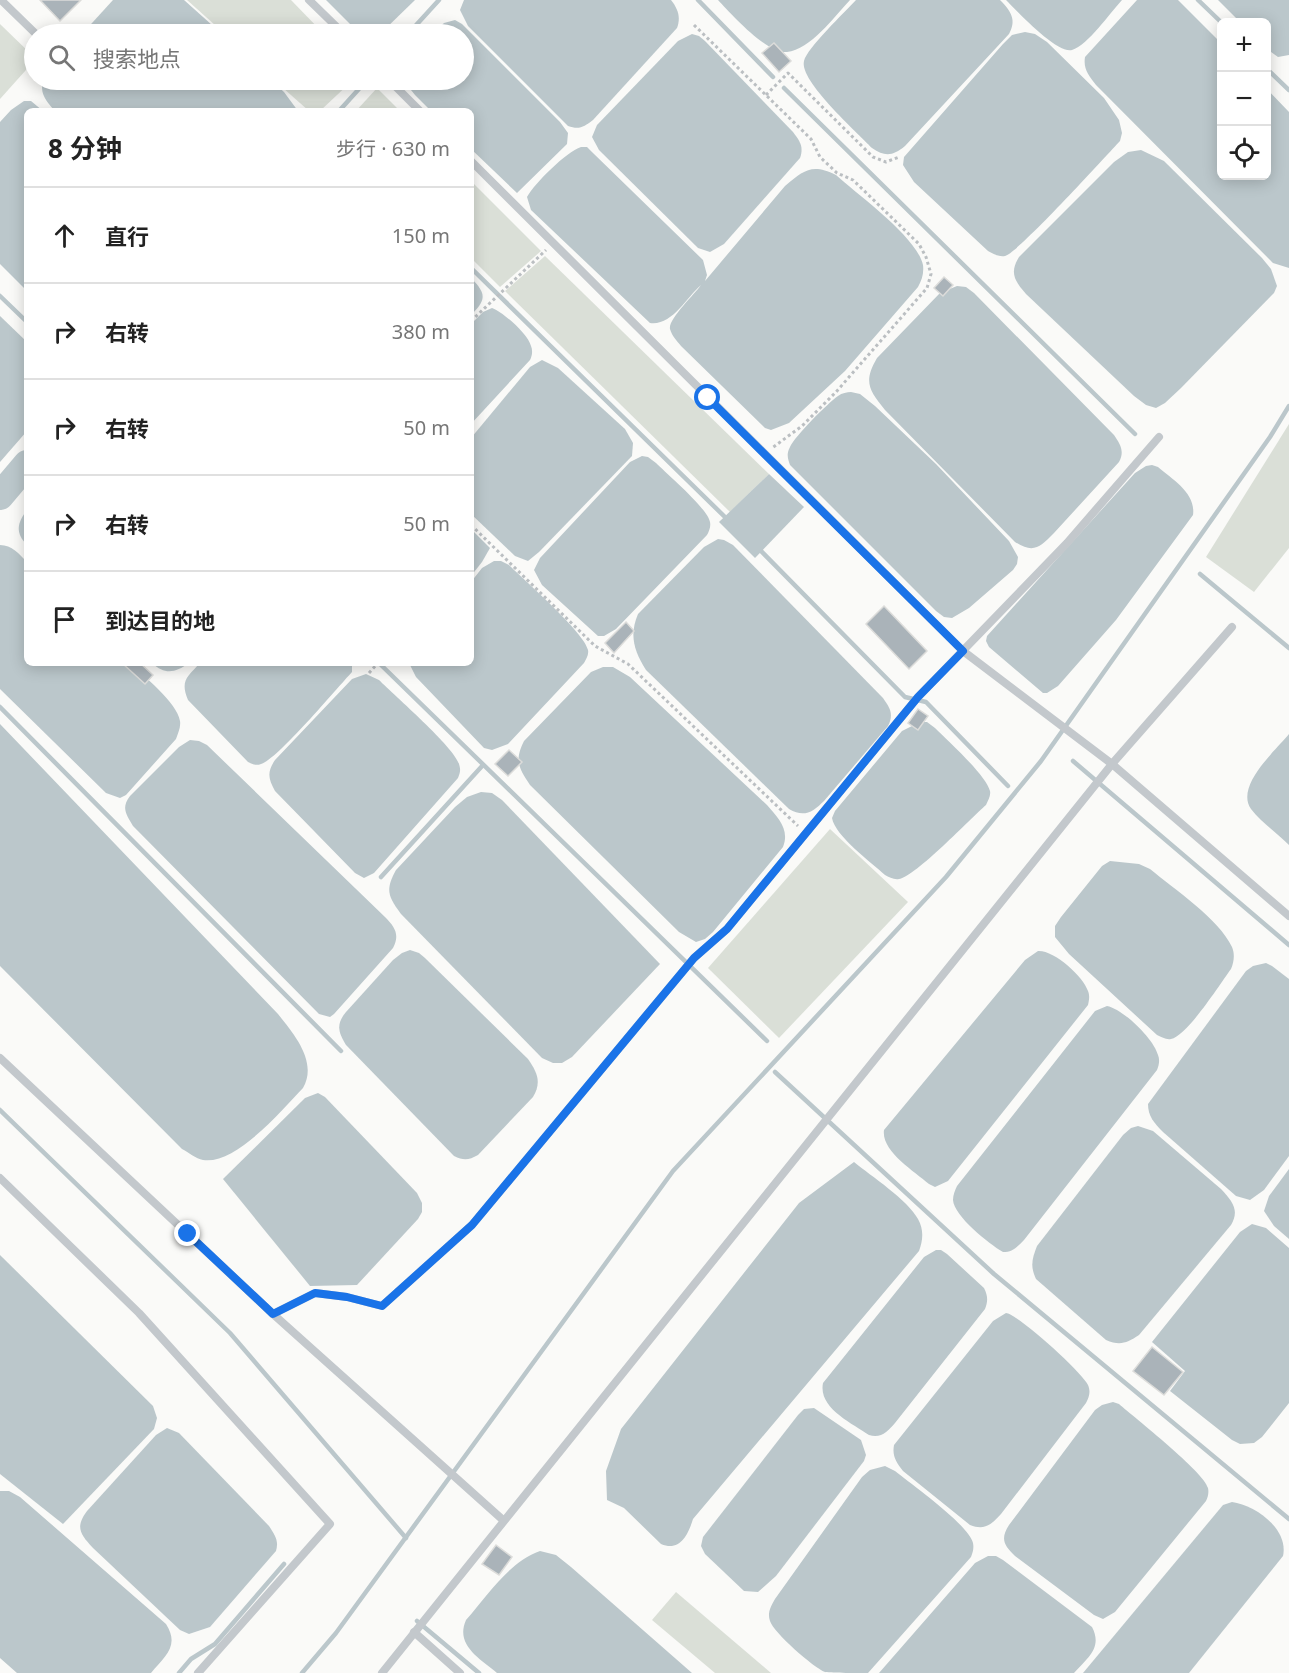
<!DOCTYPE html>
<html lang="zh">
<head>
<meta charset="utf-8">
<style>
	:root { --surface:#fff; --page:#f6f6f6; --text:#222; --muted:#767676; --line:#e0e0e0 }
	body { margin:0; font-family:"Noto Sans","Noto Sans SC",sans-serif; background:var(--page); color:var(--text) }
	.controls { position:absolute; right:18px; top:18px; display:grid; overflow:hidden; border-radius:9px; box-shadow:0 3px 15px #0003 }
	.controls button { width:54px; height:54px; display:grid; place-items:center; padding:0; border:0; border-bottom:2px solid var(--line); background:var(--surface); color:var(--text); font:30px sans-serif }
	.stop { position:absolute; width:18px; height:18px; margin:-14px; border:4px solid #1a73e8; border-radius:50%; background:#fff }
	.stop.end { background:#1a73e8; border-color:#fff; box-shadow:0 2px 6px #0008 }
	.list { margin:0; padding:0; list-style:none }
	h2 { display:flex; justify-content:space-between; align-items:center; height:78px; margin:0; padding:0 24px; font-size:26px }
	h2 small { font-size:20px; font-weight:400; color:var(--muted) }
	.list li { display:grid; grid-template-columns:39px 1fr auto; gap:18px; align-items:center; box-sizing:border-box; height:96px; padding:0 24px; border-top:2px solid var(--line) }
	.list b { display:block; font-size:22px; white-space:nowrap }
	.list em { font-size:20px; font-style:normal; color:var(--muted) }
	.icon { flex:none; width:33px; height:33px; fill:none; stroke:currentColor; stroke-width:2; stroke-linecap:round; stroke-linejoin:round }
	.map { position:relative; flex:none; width:1289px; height:1673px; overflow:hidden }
	.search { position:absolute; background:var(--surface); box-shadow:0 3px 15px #0003; left:24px; top:24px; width:450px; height:66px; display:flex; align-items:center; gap:15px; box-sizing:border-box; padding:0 21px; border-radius:33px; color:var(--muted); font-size:22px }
	.panel { position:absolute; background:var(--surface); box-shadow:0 3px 15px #0003; left:24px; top:108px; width:450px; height:558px; border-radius:9px }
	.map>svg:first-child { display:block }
	.green { fill:#dadfd7 }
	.water { fill:#bbc7cb }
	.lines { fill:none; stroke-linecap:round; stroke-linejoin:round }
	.stream { stroke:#bbc7cb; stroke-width:4.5 }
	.river { stroke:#bbc7cb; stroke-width:28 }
	.building { fill:#aab3b9; stroke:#dcdcda; stroke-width:1.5 }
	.path { stroke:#bbbfc2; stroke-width:3; stroke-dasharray:3 3; stroke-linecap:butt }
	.service { stroke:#c3c8cc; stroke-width:8 }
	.route { stroke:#1a73e8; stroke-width:8 }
</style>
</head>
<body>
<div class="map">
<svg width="1289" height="1673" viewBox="0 0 1289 1673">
	<rect width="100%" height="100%" fill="#fafaf8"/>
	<g class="green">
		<path d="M 187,0 L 291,0 L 324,34 L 225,34 Z"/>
		<path d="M 0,24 L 34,57 L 34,61 L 0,99 Z"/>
		<path d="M 274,80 L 353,80 L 320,111 L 309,111 Z"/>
		<path d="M 377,88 L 400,111 L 356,111 Z"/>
		<path d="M 471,181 L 541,251 L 500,287 L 471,258 Z"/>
		<path d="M 545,256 L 769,474 L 730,512 L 505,291 Z"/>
		<path d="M 1289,424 L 1289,548 L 1254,592 L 1206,557 Z"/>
		<path d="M 830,829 L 908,902 L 779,1038 L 708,968 Z"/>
		<path d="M 676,1592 L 771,1673 L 715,1673 L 652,1620 Z"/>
	</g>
	<g class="water">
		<path d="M 113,0 L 184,0 L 222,34 L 82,34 Z"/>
		<path d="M 326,0 L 415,0 L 380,34 L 360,34 Z"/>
		<path d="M 464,0 L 671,0 C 678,9 681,17 677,28 L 593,120 C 584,127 579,130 568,126 L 468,26 L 460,10 Z"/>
		<path d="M 718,0 L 850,0 C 835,16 810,50 787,52 C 767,54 731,14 718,0 Z"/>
		<path d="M 856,0 L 1000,0 C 1011,11 1017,20 1009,34 L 905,146 C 893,156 885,157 872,148 C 857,132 799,81 804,61 C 807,48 845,12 856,0 Z"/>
		<path d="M 1006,0 L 1122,0 C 1110,13 1088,45 1072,50 C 1057,54 1017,11 1006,0 Z"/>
		<path d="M 1137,0 L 1178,0 L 1221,43 L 1222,176 L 1266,176 L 1267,89 L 1289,112 L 1289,268 L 1273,263 L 1096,85 C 1089,76 1083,69 1085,57 Z"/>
		<path d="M 1218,0 L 1289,0 L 1289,55 L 1278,57 L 1267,49 L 1266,22 L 1240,22 Z"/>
		<path d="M 455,20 L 462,24 L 560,122 L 568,133 L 567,144 L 517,193 L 471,149 L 471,111 L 431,111 L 415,95 L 403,80 L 464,80 L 464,34 L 432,34 L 444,23 Z"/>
		<path d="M 1025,32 L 1035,34 L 1047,42 L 1104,98 L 1119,120 L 1122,133 L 1120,141 C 1104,158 1019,252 1005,256 C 999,257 993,254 988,251 L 914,182 L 903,165 L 904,157 L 1003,44 L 1012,35 Z"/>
		<path d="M 692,34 L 699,36 L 705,41 L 793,132 C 800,141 804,147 800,158 L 724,244 L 710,252 L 698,248 L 599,150 L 592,137 L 597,125 L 678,41 Z"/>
		<path d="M 44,80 L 271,80 L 284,92 L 298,111 L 55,111 C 47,102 38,92 44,80 Z"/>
		<path d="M 24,101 L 31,101 L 43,111 L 27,111 L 27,291 L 0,264 L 0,122 L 11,110 Z"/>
		<path d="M 581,147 L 587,147 L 593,153 L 703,260 L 707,275 L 705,281 L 785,186 C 804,170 812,163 836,175 C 858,195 917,237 923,265 C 924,273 922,280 918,287 L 845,371 L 789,423 L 771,430 L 765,428 L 681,346 C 677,341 672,336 670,329 C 668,319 695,294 701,285 C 686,298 672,326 650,323 L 531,210 L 527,197 C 535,183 566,152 581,147 Z"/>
		<path d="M 1141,150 L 1164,161 L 1262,258 L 1271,269 L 1277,286 L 1274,293 L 1181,388 L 1165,403 L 1156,408 L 1146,405 L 1134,396 L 1026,294 C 1015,281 1009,273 1019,257 L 1114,162 L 1128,152 Z"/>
		<path d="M 471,278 C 487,294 486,300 471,315 Z"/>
		<path d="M 957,286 L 966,287 L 974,293 L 1114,435 C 1120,444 1125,451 1119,462 L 1054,533 C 1040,547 1034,554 1015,542 L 885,410 C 869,390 863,382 877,358 L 940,293 Z"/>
		<path d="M 492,308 C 503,312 528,334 531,346 C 533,351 532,356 530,360 L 471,424 L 471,324 L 483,312 Z"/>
		<path d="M 0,316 L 27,342 L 27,431 L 0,462 Z"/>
		<path d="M 542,360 L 558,368 L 625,429 L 633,443 L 632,456 L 539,552 L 528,561 L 515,556 L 471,514 L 471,438 L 530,367 Z"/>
		<path d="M 851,392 L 860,394 L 875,406 L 936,464 L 1009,541 L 1018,557 L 1017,564 L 1013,570 L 969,608 L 952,618 L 944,617 L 936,611 L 790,465 C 788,459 786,454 790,447 C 795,436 828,403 838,396 C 842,393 847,392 851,392 Z"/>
		<path d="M 642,456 L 648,457 L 656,463 C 667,474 708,509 710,522 C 711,527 709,531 707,535 L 616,629 L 604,636 L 598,636 L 542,585 L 534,570 L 540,558 L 630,462 Z"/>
		<path d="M 1152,465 L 1158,467 C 1173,480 1196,493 1193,515 L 1116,620 L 1058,686 L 1047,693 L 1043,693 L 989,647 L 986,641 L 987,636 L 1135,473 L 1146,466 Z"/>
		<path d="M 769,474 L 804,507 L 755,558 L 719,522 Z"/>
		<path d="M 27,510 L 27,545 C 15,533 17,523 27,510 Z"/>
		<path d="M 471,529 L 490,548 L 482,562 L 471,576 Z"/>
		<path d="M 718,539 L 724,540 L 733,545 L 883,698 C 890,708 894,714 888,726 L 824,801 C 813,812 804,818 789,809 L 646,670 C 634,651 629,635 638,614 L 704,547 Z"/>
		<path d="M 0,545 C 12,545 19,554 27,562 L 27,663 L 130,663 C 143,676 177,702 180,721 C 181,727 178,733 176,739 L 126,795 L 120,798 L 106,793 L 0,689 Z"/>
		<path d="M 494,561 L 501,561 L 509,565 C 524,580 585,633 588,650 C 589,655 586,659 584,663 L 508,744 L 492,750 L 484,748 L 416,677 L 409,663 L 471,663 L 471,582 L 482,568 Z"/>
		<path d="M 152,663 L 189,663 C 175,673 165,675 152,663 Z"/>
		<path d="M 200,663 L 352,663 L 352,672 C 337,688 277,760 261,764 C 256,766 252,764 248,762 L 188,700 C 180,681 187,677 200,663 Z"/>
		<path d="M 603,667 L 613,667 L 630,677 L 767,805 C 778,818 790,829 783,847 L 713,932 L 705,939 L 696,942 L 679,932 L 530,785 C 519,768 514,761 524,741 L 591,672 Z"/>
		<path d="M 366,674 L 379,680 C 395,696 454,747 459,764 C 461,770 460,773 458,778 L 374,873 L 364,878 L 355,873 L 275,791 C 268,778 267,772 275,760 L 352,679 Z"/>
		<path d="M 920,722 L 927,722 L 935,728 C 947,740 986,775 990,791 C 991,796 988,800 986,805 C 971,818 915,877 899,879 C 894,880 889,877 885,875 C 871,862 835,836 832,818 L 835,811 L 902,731 Z"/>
		<path d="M 0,724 L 278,1014 C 294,1034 318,1062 303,1088 C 282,1110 236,1165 203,1160 C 196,1159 188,1152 182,1149 L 0,966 Z"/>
		<path d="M 1289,734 L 1289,845 C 1277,833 1261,822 1251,809 C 1235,786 1275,751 1289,734 Z"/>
		<path d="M 190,740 L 199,741 L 207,745 L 385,917 C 395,927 400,935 393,948 L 334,1014 L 330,1017 L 319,1014 L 133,826 C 126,814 121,808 130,796 L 179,747 Z"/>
		<path d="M 481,792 L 492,793 L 502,800 L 660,964 L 572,1057 L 562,1063 L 553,1063 L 542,1058 L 401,914 C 388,896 385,890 396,870 L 455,807 L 467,797 Z"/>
		<path d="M 1110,861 L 1139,864 L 1150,869 C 1174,889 1219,919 1232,947 C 1235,954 1234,962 1231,969 C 1220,984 1187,1036 1171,1039 C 1166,1040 1162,1037 1157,1035 L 1069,954 L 1055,937 L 1055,926 L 1061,917 L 1102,866 Z"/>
		<path d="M 410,950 L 419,953 L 425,958 L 528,1059 C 537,1072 542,1082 533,1097 L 478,1155 C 469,1160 464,1161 454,1156 L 346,1045 C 338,1032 336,1024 346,1012 L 393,960 L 402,953 Z"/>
		<path d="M 1038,951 C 1054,950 1083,976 1088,991 C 1090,996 1089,1000 1088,1005 L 948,1181 L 935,1187 L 929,1184 C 914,1171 881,1151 884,1130 L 1025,960 Z"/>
		<path d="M 1266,963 L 1272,966 L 1289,979 L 1289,1156 L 1264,1190 L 1250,1200 L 1236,1196 L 1163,1132 C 1154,1123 1148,1116 1148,1104 L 1246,971 L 1253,966 Z"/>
		<path d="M 1107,1006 C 1123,1009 1154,1039 1158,1055 C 1160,1060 1159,1065 1157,1070 L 1024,1240 C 1017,1247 1013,1252 1003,1252 C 989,1244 954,1216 953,1200 C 953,1195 955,1190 957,1186 L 1095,1011 Z"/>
		<path d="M 318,1093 L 325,1097 L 417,1193 L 422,1203 L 422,1212 L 418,1219 L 357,1285 L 310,1286 L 223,1179 L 305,1098 Z"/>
		<path d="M 1138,1126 L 1153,1131 L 1221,1189 C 1232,1201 1240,1210 1231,1225 L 1139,1335 C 1127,1343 1120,1346 1106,1340 L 1036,1279 C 1030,1266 1032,1259 1037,1246 L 1123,1135 L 1131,1128 Z"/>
		<path d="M 854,1162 C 871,1176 908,1200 918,1219 C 924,1230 923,1240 919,1251 L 693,1519 C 688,1535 680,1552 661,1544 L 624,1508 L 607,1500 L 606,1471 L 621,1429 L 799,1203 Z"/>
		<path d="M 1289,1169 L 1289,1239 L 1274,1226 L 1264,1211 L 1269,1196 Z"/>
		<path d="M 1252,1224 L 1266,1228 L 1289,1248 L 1289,1403 L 1262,1437 L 1254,1443 L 1240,1444 L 1232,1440 L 1170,1391 L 1185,1371 L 1152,1342 L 1240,1232 Z"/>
		<path d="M 936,1250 L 941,1250 L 947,1254 L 984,1288 C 988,1296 988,1301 985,1309 L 895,1423 C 888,1431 881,1439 869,1435 C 852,1423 818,1408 823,1383 L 924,1257 Z"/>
		<path d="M 0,1255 L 153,1406 L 157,1418 L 154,1429 L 63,1524 L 0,1474 Z"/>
		<path d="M 1006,1313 C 1018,1314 1083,1373 1088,1385 C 1091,1392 1089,1397 1086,1403 L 1001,1514 C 992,1524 985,1531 970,1525 L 903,1471 C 896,1462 892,1456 894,1445 L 993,1321 Z"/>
		<path d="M 1113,1402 L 1119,1404 C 1135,1418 1204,1472 1208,1488 C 1209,1492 1208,1497 1206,1501 L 1115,1612 L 1103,1619 L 1094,1615 L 1015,1556 C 1004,1545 1000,1539 1009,1525 L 1095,1410 L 1102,1405 Z"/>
		<path d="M 814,1408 L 861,1440 L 866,1455 L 864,1461 L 776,1576 L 758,1592 L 744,1591 L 705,1554 L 701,1546 L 703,1537 L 798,1415 L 804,1409 Z"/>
		<path d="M 167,1428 L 179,1433 L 269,1526 C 275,1535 279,1541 276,1551 L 210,1627 L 189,1634 L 180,1630 L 93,1548 C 80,1534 75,1527 87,1511 L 156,1435 Z"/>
		<path d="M 885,1466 L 895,1471 C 911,1484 969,1525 973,1543 C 974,1548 973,1552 971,1557 L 868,1673 C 858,1673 833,1673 825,1672 C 814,1668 773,1632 770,1621 C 767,1613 771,1606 775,1599 L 862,1477 L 870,1470 Z"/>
		<path d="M 0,1491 L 9,1491 L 20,1497 L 166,1624 C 180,1646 165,1656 151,1673 L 17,1673 L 0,1658 Z"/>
		<path d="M 1232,1502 C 1255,1505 1289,1529 1283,1556 L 1189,1673 L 1083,1673 L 1223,1505 Z"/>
		<path d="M 540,1551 L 556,1555 L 571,1567 L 692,1673 L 497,1673 C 479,1658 455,1645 466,1620 C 488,1595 509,1562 540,1551 Z"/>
		<path d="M 988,1556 L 996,1556 L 1003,1560 L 1092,1627 C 1103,1648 1087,1658 1074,1673 L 879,1673 L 975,1563 Z"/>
	</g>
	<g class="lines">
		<g class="stream">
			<path d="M 698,0 L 773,77"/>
			<path d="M 1198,0 L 1222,23"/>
			<path d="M 408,34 L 439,0"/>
			<path d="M 1266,68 L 1289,90"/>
			<path d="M 784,88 L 1135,434"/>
			<path d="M 339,111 L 367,80"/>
			<path d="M 471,268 L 728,520"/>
			<path d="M 0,296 L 27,322"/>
			<path d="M 759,549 L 905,697 L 926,702 L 1008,786"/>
			<path d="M 1200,574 L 1289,648"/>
			<path d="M 379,663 L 767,1041"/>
			<path d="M 0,707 L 341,1051"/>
			<path d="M 1073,761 L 1289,945"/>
			<path d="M 381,877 L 483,765"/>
			<path d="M 775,1072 L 994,1274 L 1289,1519"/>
			<path d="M 0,1110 L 230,1333 L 406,1538"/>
			<path d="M 417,1621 L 479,1673"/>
			<path d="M 179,1673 L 191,1659 L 215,1644 L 284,1564"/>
			<path d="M 302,1673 L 336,1633 L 673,1171 L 946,877 L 1041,761 L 1270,437 L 1289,406"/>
		</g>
		<path class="river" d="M 0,496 L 27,464"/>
	</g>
	<g class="building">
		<path d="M 40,0 L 81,0 L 60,21 Z"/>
		<path d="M 774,43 L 791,61 L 779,72 L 762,53 Z"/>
		<path d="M 944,277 L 953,285 L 943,296 L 934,288 Z"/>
		<path d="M 884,606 L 927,651 L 909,669 L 866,624 Z"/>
		<path d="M 626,622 L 634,631 L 614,653 L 605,643 Z"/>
		<path d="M 122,663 L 140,663 L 153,675 L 145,684 Z"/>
		<path d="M 918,709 L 928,716 L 918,730 L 908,723 Z"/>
		<path d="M 509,750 L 522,762 L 508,776 L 495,764 Z"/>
		<path d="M 1152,1347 L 1183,1372 L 1164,1395 L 1133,1371 Z"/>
		<path d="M 496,1545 L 512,1557 L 499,1575 L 482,1564 Z"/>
	</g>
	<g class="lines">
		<g class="path">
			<path d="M 694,25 L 811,139 L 820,157 L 837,173 L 853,180 L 919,244 L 926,257 L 931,274 L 927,288 L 836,392 L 802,426 L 772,448"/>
			<path d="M 766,95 L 788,73 L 873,157 L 886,162 L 899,157"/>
			<path d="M 471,321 L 546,250"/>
			<path d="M 471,525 L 595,646 L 628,664 L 798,826"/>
			<path d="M 369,673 L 378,663"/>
		</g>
		<g class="service">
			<path d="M 1,0 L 36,34"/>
			<path d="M 309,0 L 344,34"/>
			<path d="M 389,80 L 420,111"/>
			<path d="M 471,161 L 963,651 L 1112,764 L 1289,916"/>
			<path d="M 0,1058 L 273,1314 L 503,1520"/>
			<path d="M 0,1178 L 139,1313 L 330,1524 L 198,1673"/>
			<path d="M 273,1314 L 315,1293 L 347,1297 L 382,1306 L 472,1225 L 694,958 L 727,929 L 918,697 L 1067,543 L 1159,437"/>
			<path d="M 414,1632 L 460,1673"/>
			<path d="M 382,1673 L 1112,764 L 1232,627"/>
		</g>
	</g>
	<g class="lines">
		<path class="route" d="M 188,1234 L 273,1314 L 315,1293 L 347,1297 L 382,1306 L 472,1225 L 694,958 L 727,929 L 918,697 L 963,651 L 708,398"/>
	</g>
</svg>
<div class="controls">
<button>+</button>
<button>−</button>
<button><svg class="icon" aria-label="locate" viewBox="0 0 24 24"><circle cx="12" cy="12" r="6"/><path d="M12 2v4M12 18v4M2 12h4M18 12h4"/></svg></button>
</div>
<div class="stop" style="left:708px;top:398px"></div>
<div class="stop end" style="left:188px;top:1234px"></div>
<div class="search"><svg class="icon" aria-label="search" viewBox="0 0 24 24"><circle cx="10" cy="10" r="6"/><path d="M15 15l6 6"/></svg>搜索地点</div>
<section class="panel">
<h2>8 分钟<small>步行 · 630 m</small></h2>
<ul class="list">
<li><svg class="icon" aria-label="ahead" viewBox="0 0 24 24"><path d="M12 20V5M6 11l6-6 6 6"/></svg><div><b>直行</b></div><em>150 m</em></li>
<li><svg class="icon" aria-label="right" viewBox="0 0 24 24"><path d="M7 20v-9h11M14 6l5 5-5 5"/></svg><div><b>右转</b></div><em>380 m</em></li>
<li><svg class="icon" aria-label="right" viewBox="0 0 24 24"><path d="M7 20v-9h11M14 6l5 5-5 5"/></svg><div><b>右转</b></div><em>50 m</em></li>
<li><svg class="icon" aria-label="right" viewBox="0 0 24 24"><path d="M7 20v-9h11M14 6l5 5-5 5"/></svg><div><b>右转</b></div><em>50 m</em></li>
<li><svg class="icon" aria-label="arrive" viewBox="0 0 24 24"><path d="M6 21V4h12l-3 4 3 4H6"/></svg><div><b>到达目的地</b></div></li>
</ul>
</section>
</div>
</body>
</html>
